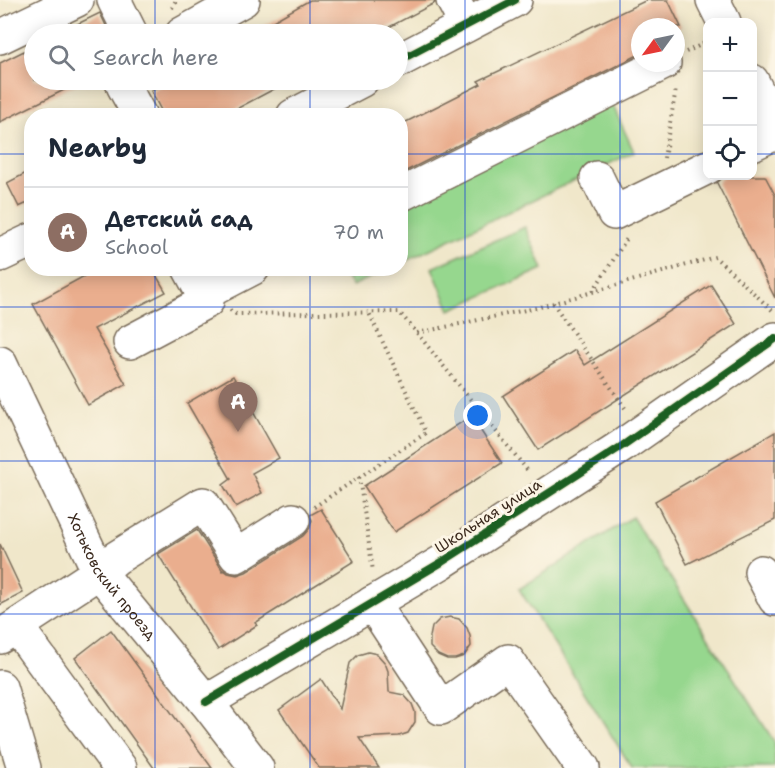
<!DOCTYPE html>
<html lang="en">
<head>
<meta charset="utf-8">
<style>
	:root { --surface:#fff; --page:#f2f2f3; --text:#1f2937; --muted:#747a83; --line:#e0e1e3; --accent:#c8321e }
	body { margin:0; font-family:"Shantell Sans",sans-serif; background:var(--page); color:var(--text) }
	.controls { position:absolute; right:18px; top:18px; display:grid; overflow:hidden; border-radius:12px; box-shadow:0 3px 15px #0003 }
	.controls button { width:54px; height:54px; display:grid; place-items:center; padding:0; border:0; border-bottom:2px solid var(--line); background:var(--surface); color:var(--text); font:30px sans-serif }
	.compass { position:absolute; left:631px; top:18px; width:54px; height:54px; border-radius:50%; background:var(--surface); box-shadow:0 3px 15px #0003; rotate:237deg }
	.you { position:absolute; left:478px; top:416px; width:21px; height:21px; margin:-15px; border:4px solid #fff; border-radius:50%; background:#1a73e8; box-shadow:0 0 0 9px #1a73e833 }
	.badge { display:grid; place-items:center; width:39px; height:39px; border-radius:50%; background:var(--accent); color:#fff; font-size:20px; font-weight:700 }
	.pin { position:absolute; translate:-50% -50px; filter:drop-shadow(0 2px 3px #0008) }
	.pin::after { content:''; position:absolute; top:32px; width:21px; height:18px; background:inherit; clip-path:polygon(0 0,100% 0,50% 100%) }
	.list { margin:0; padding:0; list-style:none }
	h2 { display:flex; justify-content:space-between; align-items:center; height:78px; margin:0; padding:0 24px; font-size:26px }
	h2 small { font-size:20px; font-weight:400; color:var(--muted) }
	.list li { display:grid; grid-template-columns:39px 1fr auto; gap:18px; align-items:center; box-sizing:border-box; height:90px; padding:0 24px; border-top:2px solid var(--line) }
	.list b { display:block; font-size:22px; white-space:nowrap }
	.list p { margin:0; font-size:20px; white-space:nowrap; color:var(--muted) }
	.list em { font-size:20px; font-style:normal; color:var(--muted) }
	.icon { flex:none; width:33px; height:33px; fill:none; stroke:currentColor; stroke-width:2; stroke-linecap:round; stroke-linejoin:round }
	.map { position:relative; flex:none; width:775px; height:768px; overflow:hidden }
	.search { position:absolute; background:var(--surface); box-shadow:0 3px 15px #0003; left:24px; top:24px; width:384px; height:66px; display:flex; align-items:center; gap:15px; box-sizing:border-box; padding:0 21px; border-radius:33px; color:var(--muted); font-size:22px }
	.panel { position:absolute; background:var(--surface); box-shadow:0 3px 15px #0003; left:24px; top:108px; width:384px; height:168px; border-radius:24px }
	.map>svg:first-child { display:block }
	.green { fill:#96d78e; stroke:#688056; stroke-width:1.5 }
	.building { fill:#eaae8e }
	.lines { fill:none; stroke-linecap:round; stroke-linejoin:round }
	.minor-casing { stroke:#7a6c5a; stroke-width:36 }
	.major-casing { stroke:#7a6c5a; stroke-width:36 }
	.path { stroke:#7a6c5a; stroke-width:4; stroke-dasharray:1.5 4.5; stroke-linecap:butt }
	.minor { stroke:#fff; stroke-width:33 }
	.major { stroke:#fff; stroke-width:33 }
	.cycleway-casing { stroke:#fcf5e5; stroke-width:11 }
	.cycleway { stroke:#1b5e20; stroke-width:8 }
	.grid { fill:none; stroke:#1d4ed8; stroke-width:1.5; stroke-opacity:0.55 }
	.labels { text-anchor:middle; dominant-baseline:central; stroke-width:6; stroke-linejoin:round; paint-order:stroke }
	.street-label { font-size:15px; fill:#3b2a1e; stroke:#fcf5e5 }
</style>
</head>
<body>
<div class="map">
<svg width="775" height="768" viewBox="0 0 775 768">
	<rect width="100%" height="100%" fill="#fcf5e5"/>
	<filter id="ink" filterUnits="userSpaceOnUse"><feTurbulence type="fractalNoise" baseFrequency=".0167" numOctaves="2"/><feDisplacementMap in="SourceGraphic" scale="12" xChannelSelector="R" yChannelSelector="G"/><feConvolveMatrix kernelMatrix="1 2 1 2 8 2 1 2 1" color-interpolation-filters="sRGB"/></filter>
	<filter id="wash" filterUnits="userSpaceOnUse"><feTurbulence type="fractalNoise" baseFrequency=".008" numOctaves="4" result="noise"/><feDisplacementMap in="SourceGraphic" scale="24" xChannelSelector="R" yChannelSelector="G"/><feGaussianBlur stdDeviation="1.35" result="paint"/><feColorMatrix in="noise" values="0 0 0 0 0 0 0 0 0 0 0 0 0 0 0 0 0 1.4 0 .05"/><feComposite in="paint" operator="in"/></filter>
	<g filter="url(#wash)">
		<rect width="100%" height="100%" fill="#f0e7ca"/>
		<g class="green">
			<path d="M 609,97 L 634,152 L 401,263 L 401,201 Z"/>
			<path d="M 525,227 L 543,269 L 450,310 L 432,268 Z"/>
			<path d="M 340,269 L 389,269 L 352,286 Z"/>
			<path d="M 632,517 L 775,743 L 775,766 L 772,768 L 632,768 L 519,589 Z"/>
		</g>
		<g id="blocks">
			<g class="building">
				<path d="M 310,0 L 434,0 L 435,3 L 376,34 L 250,34 Z"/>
				<path d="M 647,0 L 668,0 L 681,27 L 640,27 L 640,54 L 400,174 L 400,125 L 481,84 L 478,81 Z"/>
				<path d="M 100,13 L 110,34 L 57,34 Z"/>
				<path d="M 34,46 L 34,80 L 84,80 L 0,122 L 0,63 Z"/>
				<path d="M 171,80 L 291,80 L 223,116 L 164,116 L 151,91 Z"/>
				<path d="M 32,170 L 32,201 L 19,207 L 7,183 Z"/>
				<path d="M 724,176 L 765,176 L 775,195 L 775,298 L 717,183 Z"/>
				<path d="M 99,268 L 152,268 L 166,292 L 94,329 L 126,384 L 88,405 L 33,304 Z"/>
				<path d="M 711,285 L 736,324 L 538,450 L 503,396 L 575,350 L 585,365 Z"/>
				<path d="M 233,376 L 279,458 L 252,473 L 262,493 L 236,507 L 223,485 L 231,479 L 187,403 Z"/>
				<path d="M 471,416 L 502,463 L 394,532 L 364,486 Z"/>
				<path d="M 775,432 L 775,520 L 687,564 L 655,501 Z"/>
				<path d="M 321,509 L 354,561 L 255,623 L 257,625 L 218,650 L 158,554 L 197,530 L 223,571 L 224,570 L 228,573 L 237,575 L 246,572 L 303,536 L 310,528 L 312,520 L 310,515 Z"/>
				<path d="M 0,544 L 23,593 L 0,605 Z"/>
				<path d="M 450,617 L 459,619 L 467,628 L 470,636 L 471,646 L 464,656 L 455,659 L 447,659 L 438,655 L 430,647 L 430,637 L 432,627 L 440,619 Z"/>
				<path d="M 111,630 L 212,768 L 154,768 L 75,658 Z"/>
				<path d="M 368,652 L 377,654 L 385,663 L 388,671 L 389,692 L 404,695 L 412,704 L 415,712 L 415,722 L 408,733 L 399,736 L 359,738 L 379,768 L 319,768 L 279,710 L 321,679 L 340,709 L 350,663 L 358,655 Z"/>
			</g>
		</g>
	</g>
	<g filter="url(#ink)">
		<use href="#blocks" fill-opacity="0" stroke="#7a6c5a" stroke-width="1.5"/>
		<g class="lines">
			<g class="minor-casing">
				<g id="minor">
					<path d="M 114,0 L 131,34"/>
					<path d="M 453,0 L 466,25"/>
					<path d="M 182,34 L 243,0"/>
					<path d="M 0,37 L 77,0"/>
					<path d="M 398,61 L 515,0"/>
					<path d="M 127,80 L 123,85 L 140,116"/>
					<path d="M 293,116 L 362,80"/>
					<path d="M 752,144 L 775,133"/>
					<path d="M 597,178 L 614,213 L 708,167"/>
					<path d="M 400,195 L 664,63"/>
					<path d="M 0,255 L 32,240"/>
					<path d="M 189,268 L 203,294 L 253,268"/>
					<path d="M 130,342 L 207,301 L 203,294"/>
					<path d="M 761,572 L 775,599"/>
					<path d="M 372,603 L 441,708 L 508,661 L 583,768"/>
					<path d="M 17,627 L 120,768"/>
					<path d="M 0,637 L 99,572 L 116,558 L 203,504 L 236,556 L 293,520"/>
					<path d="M 0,687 L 24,768"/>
					<path d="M 206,702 L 442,562 L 622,446 L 775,339"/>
				</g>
			</g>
			<g class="major-casing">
				<g id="major">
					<path d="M 713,0 L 724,22"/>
					<path d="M 752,81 L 775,127"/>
					<path id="s1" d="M 0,363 L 99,572 L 206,702 L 257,768"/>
				</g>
			</g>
			<g class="path">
				<path d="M 172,8 L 176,0"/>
				<path d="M 686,52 L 707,42"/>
				<path d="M 664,158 L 676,89"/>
				<path d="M 593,291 L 628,237"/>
				<path d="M 553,303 L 625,408"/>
				<path d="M 230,310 L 236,314 L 399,312 L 417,333 L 540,307 L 715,257 L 774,312"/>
				<path d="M 417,333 L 528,471"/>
				<path d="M 359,477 L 373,571"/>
				<path d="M 314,507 L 426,433 L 369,313"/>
			</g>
			<use href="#minor" class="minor"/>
			<use href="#major" class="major"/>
			<g class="cycleway-casing">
				<g id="cycleway">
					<path d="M 398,61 L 515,0"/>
					<path d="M 206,702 L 442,562 L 622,446 L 775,339"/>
				</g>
			</g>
			<use href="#cycleway" class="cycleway"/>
		</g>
	</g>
	<path class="grid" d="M 155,0 L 155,34M 310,0 L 310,34M 465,0 L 465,768M 620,0 L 620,768M 155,80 L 155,116M 310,80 L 310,116M 0,154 L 32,154M 400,154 L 708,154M 752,154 L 775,154M 155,268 L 155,768M 310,268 L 310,768M 0,307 L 775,307M 0,461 L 775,461M 0,614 L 775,614"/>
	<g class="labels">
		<g class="street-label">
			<text transform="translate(488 516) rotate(-33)">Школьная улица</text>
			<text stroke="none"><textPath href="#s1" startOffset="242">Хотьковский проезд</textPath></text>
		</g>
	</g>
</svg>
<div class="controls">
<button>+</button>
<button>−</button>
<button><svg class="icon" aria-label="locate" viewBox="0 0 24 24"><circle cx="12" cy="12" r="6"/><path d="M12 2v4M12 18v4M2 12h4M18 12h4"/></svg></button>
</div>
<svg class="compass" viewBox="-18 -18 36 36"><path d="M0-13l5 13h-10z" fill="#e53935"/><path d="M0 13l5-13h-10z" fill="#747a83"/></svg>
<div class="you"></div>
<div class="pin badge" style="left:238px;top:432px;background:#8d6e63">A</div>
<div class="search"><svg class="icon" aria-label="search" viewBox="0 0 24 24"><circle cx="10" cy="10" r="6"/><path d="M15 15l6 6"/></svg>Search here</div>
<section class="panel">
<h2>Nearby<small></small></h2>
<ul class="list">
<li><span class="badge" style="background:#8d6e63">A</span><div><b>Детский сад</b><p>School</p></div><em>70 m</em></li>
</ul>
</section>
</div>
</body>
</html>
